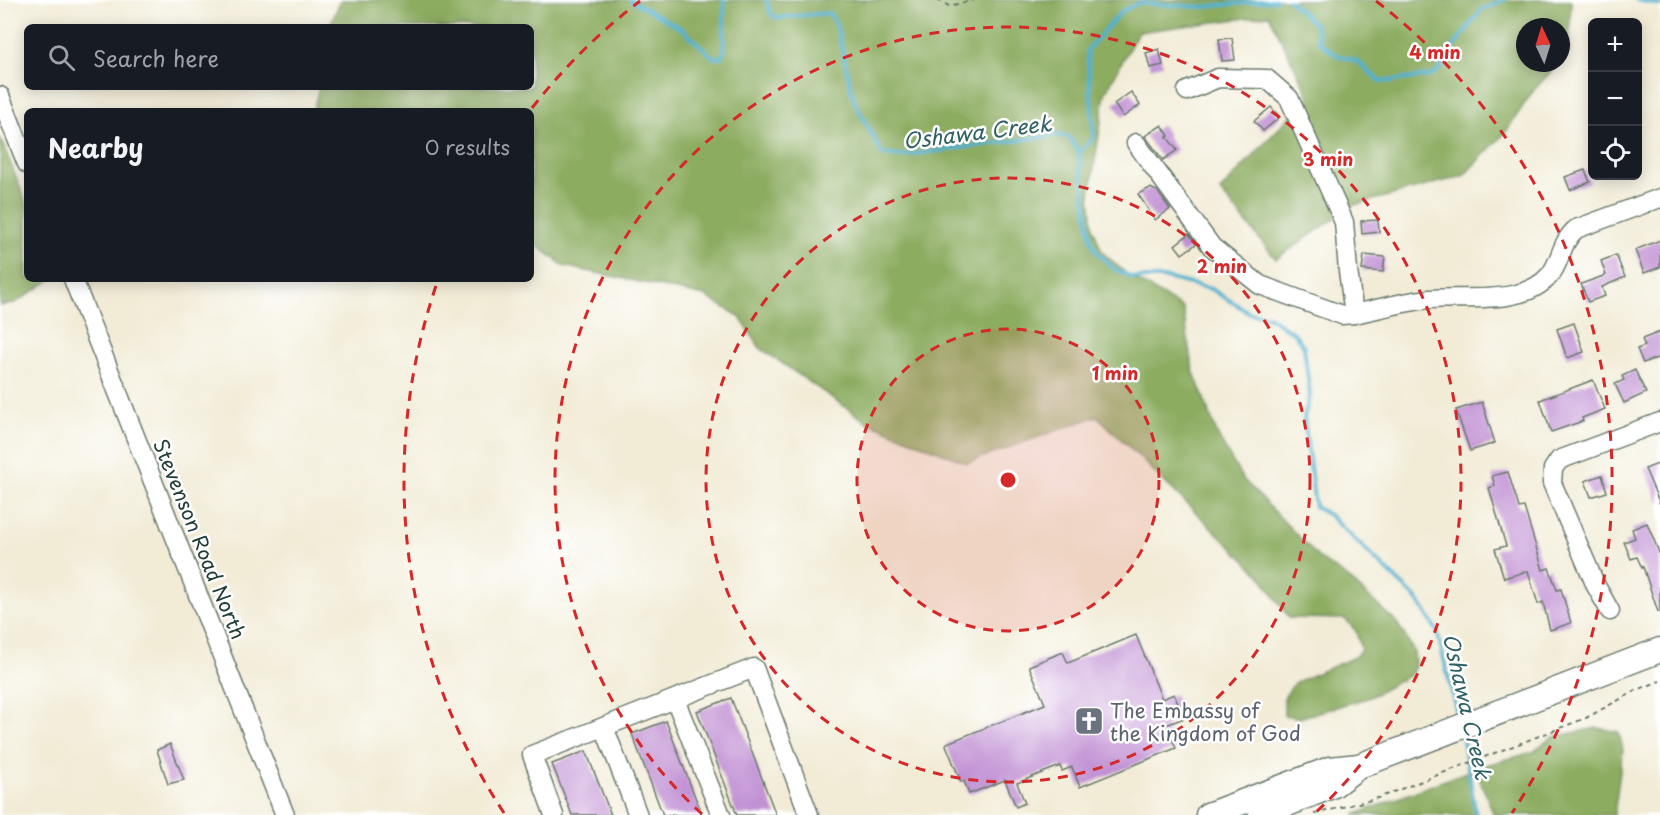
<!DOCTYPE html>
<html lang="en">
<head>
<meta charset="utf-8">
<style>
	:root { --surface:#171b24; --page:#242831; --text:#f1f3f6; --muted:#9ea1a6; --line:#363941 }
	body { margin:0; font-family:"Playpen Sans",sans-serif; background:var(--page); color:var(--text) }
	.controls { position:absolute; right:18px; top:18px; display:grid; overflow:hidden; border-radius:9px; box-shadow:0 3px 15px #0003 }
	.controls button { width:54px; height:54px; display:grid; place-items:center; padding:0; border:0; border-bottom:2px solid var(--line); background:var(--surface); color:var(--text); font:30px sans-serif }
	.compass { position:absolute; left:1516px; top:18px; width:54px; height:54px; border-radius:50%; background:var(--surface); box-shadow:0 3px 15px #0003; rotate:356deg }
	.list { margin:0; padding:0; list-style:none }
	h2 { display:flex; justify-content:space-between; align-items:center; height:78px; margin:0; padding:0 24px; font-size:26px }
	h2 small { font-size:20px; font-weight:400; color:var(--muted) }
	.icon { flex:none; width:33px; height:33px; fill:none; stroke:currentColor; stroke-width:2; stroke-linecap:round; stroke-linejoin:round }
	.map { position:relative; flex:none; width:1660px; height:815px; overflow:hidden }
	.search { position:absolute; background:var(--surface); box-shadow:0 3px 15px #0003; left:24px; top:24px; width:510px; height:66px; display:flex; align-items:center; gap:15px; box-sizing:border-box; padding:0 21px; border-radius:9px; color:var(--muted); font-size:22px }
	.panel { position:absolute; background:var(--surface); box-shadow:0 3px 15px #0003; left:24px; top:108px; width:510px; height:174px; border-radius:9px }
	.map>svg:first-child { display:block }
	.forest { fill:#8cac60; stroke:#56744a; stroke-width:1.5 }
	.lines { fill:none; stroke-linecap:round; stroke-linejoin:round }
	.stream { stroke:#50b1cf; stroke-width:4 }
	.building { fill:#c191d4 }
	.minor-casing { stroke:#697a6d; stroke-width:21 }
	.major-casing { stroke:#697a6d; stroke-width:27 }
	.path { stroke:#697a6d; stroke-width:2; stroke-dasharray:4.5 4.5; stroke-linecap:butt }
	.minor { stroke:#fff; stroke-width:18 }
	.major { stroke:#fff; stroke-width:24 }
	.ring { fill:none; stroke:#d62828; stroke-width:3; stroke-dasharray:10 8 }
	.labels { text-anchor:middle; dominant-baseline:central; stroke-width:5; stroke-linejoin:round; paint-order:stroke }
	.street-label { font-size:20px; fill:#1f3d34; stroke:#fff }
	.worship-label { font-size:20px; fill:#5b616d; stroke:#fff; text-anchor:start }
	.water-label { font-size:21px; font-style:italic; fill:#2e6062; stroke:#fff }
	.centre { fill:#d62828; stroke:#fff; stroke-width:3 }
	.ring-label { font-size:18px; text-anchor:middle; font-weight:bold; fill:#d62828; stroke:#fff; stroke-width:5; stroke-linejoin:round; paint-order:stroke }
</style>
</head>
<body>
<div class="map">
<svg width="1660" height="815" viewBox="0 0 1660 815">
	<rect width="100%" height="100%" fill="#fff"/>
	<filter id="ink" filterUnits="userSpaceOnUse"><feTurbulence type="fractalNoise" baseFrequency=".0167" numOctaves="2"/><feDisplacementMap in="SourceGraphic" scale="12" xChannelSelector="R" yChannelSelector="G"/><feConvolveMatrix kernelMatrix="1 2 1 2 8 2 1 2 1" color-interpolation-filters="sRGB"/></filter>
	<filter id="wash" filterUnits="userSpaceOnUse"><feTurbulence type="fractalNoise" baseFrequency=".008" numOctaves="4" result="noise"/><feDisplacementMap in="SourceGraphic" scale="24" xChannelSelector="R" yChannelSelector="G"/><feGaussianBlur stdDeviation="1.35" result="paint"/><feColorMatrix in="noise" values="0 0 0 0 0 0 0 0 0 0 0 0 0 0 0 0 0 1.4 0 .05"/><feComposite in="paint" operator="in"/></filter>
	<g filter="url(#wash)">
		<rect width="100%" height="100%" fill="#f2ecd7"/>
		<g class="forest">
			<path d="M 341,0 L 1571,0 L 1569,53 L 1561,61 L 1561,27 L 1525,27 L 1525,63 L 1559,63 L 1533,91 L 1505,133 L 1463,176 L 1354,205 L 1276,259 L 1220,191 L 1309,96 L 1269,15 L 1138,32 L 1105,94 L 1090,195 L 1093,227 L 1102,252 L 1128,275 L 1183,308 L 1193,370 L 1218,436 L 1242,478 L 1319,558 L 1347,577 L 1397,623 L 1414,651 L 1415,666 L 1410,675 L 1370,697 L 1299,718 L 1284,715 L 1284,698 L 1294,683 L 1355,657 L 1361,649 L 1356,631 L 1345,619 L 1289,618 L 1260,575 L 1097,416 L 967,463 L 867,422 L 760,348 L 739,316 L 705,296 L 564,266 L 531,241 L 531,111 L 313,111 L 319,87 L 531,87 L 531,27 L 329,27 Z"/>
			<path d="M 0,137 L 27,205 L 27,279 L 52,279 L 15,303 L 0,306 Z"/>
			<path d="M 1597,728 L 1619,732 L 1623,750 L 1614,815 L 1494,815 L 1475,768 L 1533,752 L 1552,737 Z"/>
			<path d="M 1471,770 L 1471,791 L 1477,815 L 1354,815 Z"/>
		</g>
		<g class="lines">
			<g class="stream">
				<path d="M 630,0 L 682,29 L 714,58 L 721,57 L 724,52 L 724,0"/>
				<path d="M 766,0 L 771,14 L 776,18 L 829,13 L 836,24 L 854,101 L 882,154 L 900,156 L 1058,135 L 1069,137 L 1079,153 L 1091,240 L 1095,250 L 1114,269 L 1133,278 L 1166,278 L 1211,289 L 1250,313 L 1268,316 L 1295,334 L 1304,347 L 1310,395 L 1304,417 L 1315,507 L 1329,515 L 1417,599 L 1437,631 L 1458,718"/>
				<path d="M 1289,0 L 1315,25 L 1319,42 L 1336,55 L 1357,61 L 1381,82 L 1431,76 L 1445,64 L 1451,50 L 1481,10 L 1504,0"/>
				<path d="M 1637,0 L 1660,5"/>
				<path d="M 1079,153 L 1094,137 L 1087,50 L 1122,11 L 1139,3 L 1202,7 L 1276,0"/>
				<path d="M 1462,734 L 1476,815"/>
			</g>
		</g>
		<g id="blocks">
			<g class="building">
				<path d="M 1232,38 L 1235,60 L 1222,61 L 1219,39 Z"/>
				<path d="M 1159,49 L 1163,65 L 1150,68 L 1146,53 Z"/>
				<path d="M 1131,92 L 1140,105 L 1123,117 L 1114,104 Z"/>
				<path d="M 1271,107 L 1280,117 L 1263,131 L 1254,121 Z"/>
				<path d="M 1162,125 L 1169,136 L 1167,137 L 1177,150 L 1163,160 L 1145,136 Z"/>
				<path d="M 1585,170 L 1590,182 L 1570,190 L 1565,177 Z"/>
				<path d="M 1150,188 L 1157,191 L 1170,209 L 1155,220 L 1138,194 Z"/>
				<path d="M 1378,220 L 1379,232 L 1362,234 L 1361,221 Z"/>
				<path d="M 1189,234 L 1196,244 L 1182,254 L 1175,245 Z"/>
				<path d="M 1660,240 L 1660,267 L 1644,273 L 1635,250 Z"/>
				<path d="M 1364,255 L 1385,257 L 1383,272 L 1362,270 Z"/>
				<path d="M 1616,255 L 1625,277 L 1602,287 L 1605,296 L 1588,302 L 1581,284 L 1606,275 L 1601,261 Z"/>
				<path d="M 1574,323 L 1584,352 L 1567,358 L 1557,329 Z"/>
				<path d="M 1660,332 L 1660,357 L 1643,363 L 1637,349 L 1645,346 L 1642,339 Z"/>
				<path d="M 1635,370 L 1646,393 L 1624,403 L 1615,384 L 1624,380 L 1622,376 Z"/>
				<path d="M 1593,380 L 1605,409 L 1582,418 L 1583,421 L 1551,432 L 1540,400 Z"/>
				<path d="M 1482,402 L 1495,443 L 1470,451 L 1456,410 Z"/>
				<path d="M 1660,463 L 1660,504 L 1645,469 Z"/>
				<path d="M 1508,472 L 1519,508 L 1524,507 L 1543,570 L 1549,568 L 1557,590 L 1561,589 L 1571,623 L 1550,630 L 1543,602 L 1538,604 L 1528,571 L 1504,578 L 1495,549 L 1506,546 L 1489,488 L 1495,486 L 1492,476 Z"/>
				<path d="M 1602,475 L 1607,492 L 1591,497 L 1585,481 Z"/>
				<path d="M 1647,523 L 1660,555 L 1660,612 L 1658,612 L 1643,567 L 1642,568 L 1637,557 L 1631,559 L 1624,542 L 1635,538 L 1632,529 Z"/>
				<path d="M 1136,635 L 1162,699 L 1174,694 L 1184,718 L 1166,725 L 1176,748 L 1080,787 L 1072,767 L 1062,771 L 1060,766 L 1017,783 L 1025,803 L 1016,807 L 1005,780 L 969,794 L 964,781 L 961,782 L 946,745 L 947,743 L 1045,704 L 1029,666 L 1063,652 L 1068,663 Z"/>
				<path d="M 731,698 L 776,815 L 737,815 L 697,711 Z"/>
				<path d="M 666,721 L 702,815 L 663,815 L 632,734 Z"/>
				<path d="M 170,744 L 184,780 L 168,784 L 157,750 Z"/>
				<path d="M 586,751 L 611,815 L 572,815 L 552,764 Z"/>
			</g>
		</g>
	</g>
	<g filter="url(#ink)">
		<use href="#blocks" fill-opacity="0" stroke="#697a6d" stroke-width="1.5"/>
		<g class="lines">
			<g class="minor-casing">
				<g id="minor">
					<path d="M 0,96 L 27,164"/>
					<path d="M 1136,143 L 1212,247 L 1260,285 L 1342,315 L 1354,314 L 1348,271 L 1344,222 L 1289,98 L 1267,79 L 1218,78 L 1187,91"/>
					<path d="M 73,279 L 285,815"/>
					<path d="M 1354,314 C 1379,309 1405,301 1430,299 C 1465,296 1523,306 1549,276 C 1561,263 1560,243 1576,229 L 1660,198"/>
					<path d="M 1610,611 L 1596,586 L 1552,483 L 1553,469 L 1559,460 L 1660,422"/>
					<path d="M 675,699 L 721,815"/>
					<path d="M 604,727 L 638,815"/>
					<path d="M 554,815 L 532,755 L 754,668 L 809,815"/>
				</g>
			</g>
			<g class="major-casing">
				<g id="major">
					<path d="M 1208,815 L 1330,769 L 1359,766 L 1660,650"/>
					<path d="M 1261,815 L 1334,785 L 1359,766"/>
				</g>
			</g>
			<g class="path">
				<path d="M 937,0 L 949,6 L 974,0"/>
				<path d="M 1314,814 L 1375,799 L 1586,718 L 1637,690 L 1660,681"/>
			</g>
			<use href="#minor" class="minor"/>
			<use href="#major" class="major"/>
		</g>
	</g>
	<circle cx="1008" cy="480" r="151" fill="#d62828" fill-opacity=".12"/>
	<g class="ring">
		<circle cx="1008" cy="480" r="151"/>
		<circle cx="1008" cy="480" r="302"/>
		<path d="M702 814A453 453 0 1 1 1314 814"/>
		<path d="M504 813A604 604 0 0 1 437 283M532 108A604 604 0 0 1 640 1M1376 1A604 604 0 0 1 1512 813"/>
	</g>
	<defs>
		<g id="church-square" transform="scale(1.5)"><rect x="-9" y="-9" width="18" height="18" rx="4" fill="#6b7280" stroke="#fff"/><path d="M-1.2-6h2.4v3.5h3.3v2.4h-3.3V6h-2.4V-.1h-3.3v-2.4h3.3Z" fill="#fff"/></g>
	</defs>
	<g fill-rule="evenodd">
		<use href="#church-square" x="1089" y="721"/>
	</g>
	<g class="labels">
		<g class="street-label">
			<text transform="translate(200 539) rotate(68)">Stevenson Road North</text>
		</g>
		<g class="worship-label">
			<text x="1110" y="710">The Embassy of<tspan x="1110" dy="23">the Kingdom of God</tspan></text>
		</g>
		<g class="water-label">
			<text transform="translate(977 131) rotate(-7)">Oshawa Creek</text>
			<text transform="translate(1468 706) rotate(77)">Oshawa Creek</text>
		</g>
	</g>
	<circle cx="1008" cy="480" r="9" class="centre"/>
	<g class="ring-label">
		<text x="1435" y="59">4 min</text>
		<text x="1328" y="166">3 min</text>
		<text x="1222" y="273">2 min</text>
		<text x="1115" y="380">1 min</text>
	</g>
</svg>
<div class="controls">
<button>+</button>
<button>−</button>
<button><svg class="icon" aria-label="locate" viewBox="0 0 24 24"><circle cx="12" cy="12" r="6"/><path d="M12 2v4M12 18v4M2 12h4M18 12h4"/></svg></button>
</div>
<svg class="compass" viewBox="-18 -18 36 36"><path d="M0-13l5 13h-10z" fill="#e53935"/><path d="M0 13l5-13h-10z" fill="#9ea1a6"/></svg>
<div class="search"><svg class="icon" aria-label="search" viewBox="0 0 24 24"><circle cx="10" cy="10" r="6"/><path d="M15 15l6 6"/></svg>Search here</div>
<section class="panel">
<h2>Nearby<small>0 results</small></h2>
<ul class="list">
</ul>
</section>
</div>
</body>
</html>
